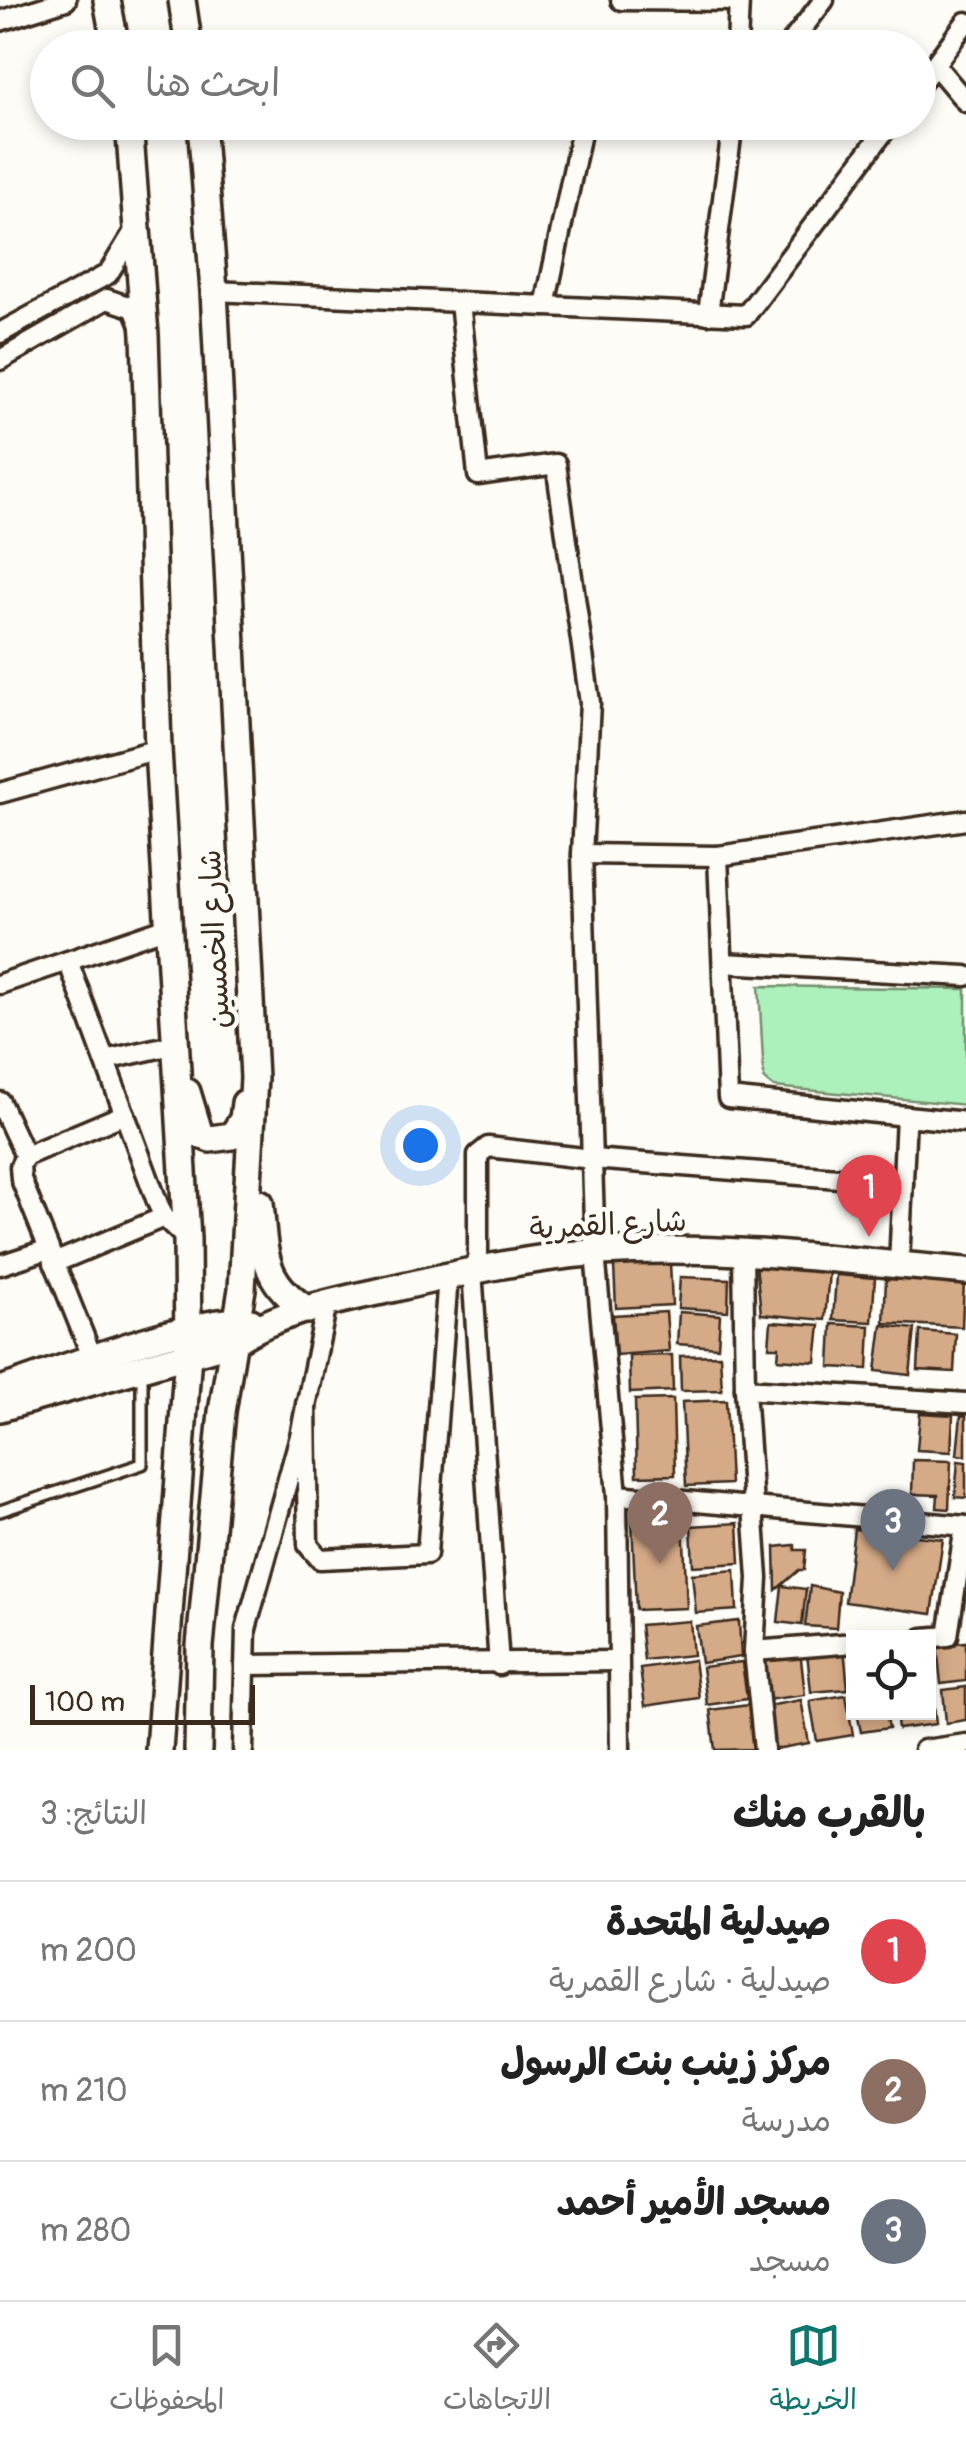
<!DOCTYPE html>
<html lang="ar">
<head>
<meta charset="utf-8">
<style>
	:root { --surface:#fff; --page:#f6f6f6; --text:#222; --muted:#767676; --line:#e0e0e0; --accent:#0f766e }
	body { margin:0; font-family:Pangolin,"Playpen Sans Arabic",sans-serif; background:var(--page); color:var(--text); direction:rtl }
	.controls { position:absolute; right:30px; bottom:30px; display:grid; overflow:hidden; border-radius:0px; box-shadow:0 5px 15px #0003 }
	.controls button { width:90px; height:90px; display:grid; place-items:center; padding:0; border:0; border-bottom:2px solid var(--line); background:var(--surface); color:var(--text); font:50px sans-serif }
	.scale { position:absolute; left:30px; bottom:25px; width:225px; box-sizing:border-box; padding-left:10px; border:5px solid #3b2a1e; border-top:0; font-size:28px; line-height:35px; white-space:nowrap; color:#3b2a1e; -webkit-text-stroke:8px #fdfcf7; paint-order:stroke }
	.you { position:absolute; left:420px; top:1145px; width:35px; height:35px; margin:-25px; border:8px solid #fff; border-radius:50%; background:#1a73e8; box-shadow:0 0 0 15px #1a73e833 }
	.badge { display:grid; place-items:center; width:65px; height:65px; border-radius:50%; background:var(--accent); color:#fff; font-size:32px; font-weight:700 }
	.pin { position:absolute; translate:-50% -82px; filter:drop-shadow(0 2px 5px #0008) }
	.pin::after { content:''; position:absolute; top:52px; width:35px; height:30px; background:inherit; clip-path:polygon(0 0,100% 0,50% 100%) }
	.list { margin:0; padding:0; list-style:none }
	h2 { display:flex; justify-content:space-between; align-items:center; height:130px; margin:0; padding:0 40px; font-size:42px }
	h2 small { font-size:32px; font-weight:400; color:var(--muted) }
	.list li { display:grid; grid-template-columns:65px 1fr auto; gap:30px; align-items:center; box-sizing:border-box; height:140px; padding:0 40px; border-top:2px solid var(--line) }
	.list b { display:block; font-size:38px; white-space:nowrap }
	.list p { margin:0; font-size:32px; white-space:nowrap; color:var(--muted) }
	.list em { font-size:32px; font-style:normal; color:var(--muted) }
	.icon { flex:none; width:55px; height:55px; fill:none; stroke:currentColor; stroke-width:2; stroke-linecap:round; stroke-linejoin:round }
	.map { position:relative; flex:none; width:966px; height:1750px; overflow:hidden; direction:ltr }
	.search { position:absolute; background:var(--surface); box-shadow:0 5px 15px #0003; left:30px; right:30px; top:30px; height:110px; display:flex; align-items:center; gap:25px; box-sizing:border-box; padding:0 35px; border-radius:55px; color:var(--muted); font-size:38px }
	.sheet { height:550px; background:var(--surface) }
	nav { display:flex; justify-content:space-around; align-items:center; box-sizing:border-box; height:140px; border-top:2px solid var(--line); background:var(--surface); font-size:28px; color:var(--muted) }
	nav a { display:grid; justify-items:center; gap:5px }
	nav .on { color:var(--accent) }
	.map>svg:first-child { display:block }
	.green { fill:#acf1bc; stroke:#748e6d; stroke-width:2.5 }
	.building { fill:#d5aa87; stroke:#3b2a1e; stroke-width:2.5 }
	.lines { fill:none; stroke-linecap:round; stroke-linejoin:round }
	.lane-casing { stroke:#3b2a1e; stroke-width:16 }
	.street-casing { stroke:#3b2a1e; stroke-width:25 }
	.secondary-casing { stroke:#3b2a1e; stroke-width:32 }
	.lane { stroke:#fdfcf7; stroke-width:9 }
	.street { stroke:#fdfcf7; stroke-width:18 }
	.secondary { stroke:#fdfcf7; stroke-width:25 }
	.labels { text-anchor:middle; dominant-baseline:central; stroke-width:9; stroke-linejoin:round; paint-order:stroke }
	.street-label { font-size:30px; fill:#3b2a1e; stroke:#fdfcf7 }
</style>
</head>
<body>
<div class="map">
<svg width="966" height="1750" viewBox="0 0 966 1750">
	<rect width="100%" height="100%" fill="#fdfcf7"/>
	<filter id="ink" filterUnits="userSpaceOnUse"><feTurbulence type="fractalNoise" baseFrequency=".01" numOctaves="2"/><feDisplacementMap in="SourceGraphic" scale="20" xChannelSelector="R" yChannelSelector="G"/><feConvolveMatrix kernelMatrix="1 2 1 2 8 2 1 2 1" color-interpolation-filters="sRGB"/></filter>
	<g filter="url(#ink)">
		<path class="green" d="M 759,986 L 966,989 L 966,1105 L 774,1087 L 764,1079 Z"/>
		<g class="building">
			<path d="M 670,1262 L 672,1305 L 616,1308 L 614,1266 Z"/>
			<path d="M 756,1263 L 829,1271 L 825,1320 L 761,1314 Z"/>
			<path d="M 836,1275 L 875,1278 L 872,1322 L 833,1320 Z"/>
			<path d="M 680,1277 L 729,1279 L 728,1311 L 678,1308 Z"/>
			<path d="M 886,1279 L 964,1282 L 962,1327 L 884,1323 Z"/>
			<path d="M 666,1312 L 669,1351 L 616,1355 L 613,1315 Z"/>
			<path d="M 679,1312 L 720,1315 L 718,1347 L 677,1344 Z"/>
			<path d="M 771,1322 L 820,1325 L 816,1362 L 778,1359 L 779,1347 L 769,1347 Z"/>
			<path d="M 832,1324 L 870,1326 L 868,1369 L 830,1367 Z"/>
			<path d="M 882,1325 L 915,1329 L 910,1375 L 876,1371 Z"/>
			<path d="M 920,1331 L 956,1334 L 954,1372 L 918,1370 Z"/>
			<path d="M 672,1355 L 673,1391 L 630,1393 L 629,1356 Z"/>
			<path d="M 720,1355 L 722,1390 L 681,1391 L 680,1356 Z"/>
			<path d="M 673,1399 L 675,1475 L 637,1476 L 635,1400 Z"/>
			<path d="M 726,1400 L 730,1484 L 686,1486 L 682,1402 Z"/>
			<path d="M 920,1413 L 953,1415 L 951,1452 L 917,1450 Z"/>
			<path d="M 961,1415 L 966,1416 L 966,1456 L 957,1455 Z"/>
			<path d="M 913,1460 L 951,1461 L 949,1509 L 937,1508 L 938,1495 L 912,1494 Z"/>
			<path d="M 958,1461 L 966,1462 L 966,1498 L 955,1497 Z"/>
			<path d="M 683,1519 L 687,1608 L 636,1610 L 632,1520 Z"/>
			<path d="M 738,1523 L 740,1563 L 693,1566 L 691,1526 Z"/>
			<path d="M 854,1529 L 943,1539 L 932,1614 L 845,1602 Z"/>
			<path d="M 795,1545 L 795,1550 L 806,1550 L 804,1570 L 799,1570 L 776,1590 L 775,1547 Z"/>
			<path d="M 735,1570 L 737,1610 L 696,1613 L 692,1574 Z"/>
			<path d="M 782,1586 L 806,1589 L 802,1625 L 778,1622 Z"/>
			<path d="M 810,1586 L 839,1592 L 836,1628 L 805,1626 Z"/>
			<path d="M 690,1621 L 693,1655 L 644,1660 L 640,1625 Z"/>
			<path d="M 739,1621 L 741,1657 L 701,1663 L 696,1626 Z"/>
			<path d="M 966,1642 L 966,1681 L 941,1684 L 937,1645 Z"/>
			<path d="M 844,1648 L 848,1689 L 811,1692 L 807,1652 Z"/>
			<path d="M 800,1650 L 805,1695 L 765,1700 L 759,1655 Z"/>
			<path d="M 694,1660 L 699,1698 L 645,1706 L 640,1668 Z"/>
			<path d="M 742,1662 L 747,1699 L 707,1705 L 702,1667 Z"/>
			<path d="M 966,1687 L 966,1720 L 946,1723 L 943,1690 Z"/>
			<path d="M 928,1689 L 932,1689 L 936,1724 L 898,1729 L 896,1712 L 928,1712 Z"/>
			<path d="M 846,1695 L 853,1735 L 817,1741 L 810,1701 Z"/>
			<path d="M 801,1700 L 809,1743 L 769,1750 L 762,1707 Z"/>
			<path d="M 749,1705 L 755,1749 L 715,1750 L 710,1710 Z"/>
			<path d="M 857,1712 L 886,1712 L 889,1728 L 861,1732 Z"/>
		</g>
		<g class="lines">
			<g class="lane-casing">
				<path id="lane" d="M 0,1511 L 142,1464 L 142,1373"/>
			</g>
			<g class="street-casing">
				<g id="street">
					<path d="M 621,0 L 739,1"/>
					<path d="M 0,21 L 66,0"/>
					<path d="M 737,48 L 739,0"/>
					<path d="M 787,48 L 824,0"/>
					<path d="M 935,65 L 966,102"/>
					<path d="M 918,87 L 966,22"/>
					<path d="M 214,291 L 746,315 L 891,122"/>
					<path d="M 460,302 L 478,475 L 556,464 L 590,703 L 582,854 L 595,1253 L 617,1495 L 620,1750"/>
					<path d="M 545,306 L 581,133"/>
					<path d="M 708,314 L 733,122"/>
					<path d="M 0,333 L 108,274 L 136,228"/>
					<path d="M 0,360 L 107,299 L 134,308 L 141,325"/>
					<path d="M 0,793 L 158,749"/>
					<path d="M 582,854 L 718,856 L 966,820"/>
					<path d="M 718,856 L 728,1098 L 966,1122"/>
					<path d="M 68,961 L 158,1204 L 164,1217 L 187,1239"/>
					<path d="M 723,963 L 966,976"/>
					<path d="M 0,984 L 168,927"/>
					<path d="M 105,1060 L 172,1045"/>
					<path d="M 0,1102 L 25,1156"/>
					<path d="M 743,1252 L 745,1389 L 758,1578 L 754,1651 L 764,1750"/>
					<path d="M 54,1263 L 164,1217"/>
					<path d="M 0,1265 L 49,1249"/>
					<path d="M 899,1265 L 906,1116"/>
					<path d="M 478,1269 L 478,1155 L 488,1147 L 592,1159 L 903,1183"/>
					<path d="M 472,1270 L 499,1665"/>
					<path d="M 93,1359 L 21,1179 L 20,1166 L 25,1156 L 125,1114"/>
					<path d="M 745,1389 L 966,1403"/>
					<path d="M 306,1404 L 308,1545 L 320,1559 L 427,1554 L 448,1276"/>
					<path d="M 617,1495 L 966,1526"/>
					<path d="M 923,1638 L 948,1636 L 965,1526"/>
					<path d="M 754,1651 L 854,1643"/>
					<path d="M 245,1665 L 617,1661"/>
					<path d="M 243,1750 L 246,1629 L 300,1436 L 327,1303"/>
					<path d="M 924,1750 L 966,1744"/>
				</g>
			</g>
			<g class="secondary-casing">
				<g id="secondary">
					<path d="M 107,0 L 116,48"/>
					<path d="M 182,0 L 189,48"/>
					<path d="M 129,122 L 145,335 L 158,749 L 187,1239 L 188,1354 L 159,1750"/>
					<path d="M 187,1092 L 200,1135 L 210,1139 L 232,1136 L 243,1119 L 245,1103"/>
					<path d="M 260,1203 C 265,1252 261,1281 308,1310"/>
					<path d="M 0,1390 C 55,1372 201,1314 251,1322"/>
					<path d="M 0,1408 L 233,1342 C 280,1311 336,1301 391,1289 C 459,1273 530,1257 601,1252 C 722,1244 845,1261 966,1271"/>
					<path d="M 198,1750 L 200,1646 L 222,1412 L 242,1289 L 254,1078 L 214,291 L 201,122"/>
				</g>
			</g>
			<use href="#lane" class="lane"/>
			<use href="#street" class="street"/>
			<use href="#secondary" class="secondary"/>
		</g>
	</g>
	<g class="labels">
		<g class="street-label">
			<text transform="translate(215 939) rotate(-93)">شارع الخمسين</text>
			<text transform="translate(608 1225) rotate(-3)">شارع القمرية</text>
		</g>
	</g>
</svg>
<div class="controls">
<button><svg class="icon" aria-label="locate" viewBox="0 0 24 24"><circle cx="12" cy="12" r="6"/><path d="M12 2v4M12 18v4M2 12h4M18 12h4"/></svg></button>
</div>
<div class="scale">100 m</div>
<div class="you"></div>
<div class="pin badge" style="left:869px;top:1237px;background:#e0444e">1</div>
<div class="pin badge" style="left:660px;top:1564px;background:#8d6e63">2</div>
<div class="pin badge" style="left:893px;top:1571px;background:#6b7280">3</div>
<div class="search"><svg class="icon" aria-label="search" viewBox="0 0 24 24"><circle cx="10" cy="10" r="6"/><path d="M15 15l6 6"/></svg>ابحث هنا</div>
</div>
<section class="sheet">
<h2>بالقرب منك<small>النتائج: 3</small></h2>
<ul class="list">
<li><span class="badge" style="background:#e0444e">1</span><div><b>صيدلية المتحدة</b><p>صيدلية · شارع القمرية</p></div><em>200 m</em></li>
<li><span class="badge" style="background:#8d6e63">2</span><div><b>مركز زينب بنت الرسول</b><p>مدرسة</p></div><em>210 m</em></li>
<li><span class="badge" style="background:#6b7280">3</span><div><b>مسجد الأمير أحمد</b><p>مسجد</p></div><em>280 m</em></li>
</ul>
</section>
<nav>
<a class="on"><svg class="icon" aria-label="map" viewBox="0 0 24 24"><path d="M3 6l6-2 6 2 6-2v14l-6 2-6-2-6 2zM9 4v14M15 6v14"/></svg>الخريطة</a>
<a><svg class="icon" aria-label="directions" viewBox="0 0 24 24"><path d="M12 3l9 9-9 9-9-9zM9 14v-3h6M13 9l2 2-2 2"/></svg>الاتجاهات</a>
<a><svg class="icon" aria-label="saved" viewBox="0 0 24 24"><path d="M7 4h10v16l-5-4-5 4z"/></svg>المحفوظات</a>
</nav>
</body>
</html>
